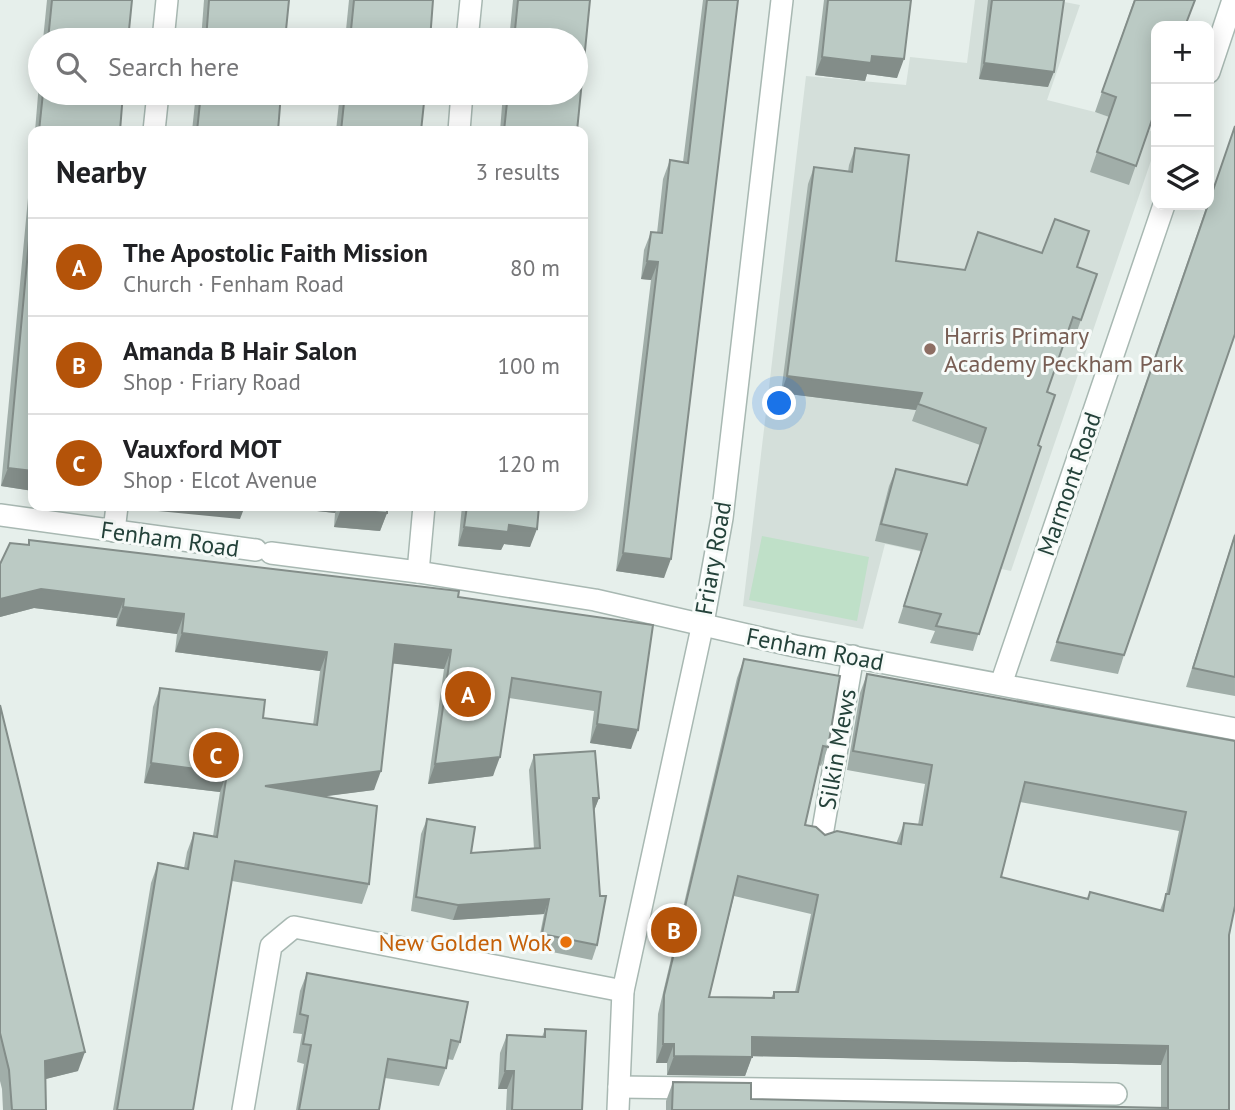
<!DOCTYPE html>
<html lang="en">
<head>
<meta charset="utf-8">
<style>
	:root { --surface:#fff; --page:#f2f2f2; --text:#202124; --muted:#757577; --line:#e0e0e0; --accent:#b45309 }
	body { margin:0; font-family:"PT Sans",sans-serif; background:var(--page); color:var(--text) }
	.controls { position:absolute; right:21px; top:21px; display:grid; overflow:hidden; border-radius:14px; box-shadow:0 4px 18px #0003 }
	.controls button { width:63px; height:63px; display:grid; place-items:center; padding:0; border:0; border-bottom:2px solid var(--line); background:var(--surface); color:var(--text); font:35px sans-serif }
	.you { position:absolute; left:780px; top:404px; width:24px; height:24px; margin:-18px; border:5px solid #fff; border-radius:50%; background:#1a73e8; box-shadow:0 0 0 10px #1a73e833 }
	.badge { display:grid; place-items:center; width:46px; height:46px; border-radius:50%; background:var(--accent); color:#fff; font-size:23px; font-weight:700 }
	.pin { position:absolute; translate:-50% -50%; border:4px solid #fff; box-shadow:0 2px 7px #0006 }
	.list { margin:0; padding:0; list-style:none }
	h2 { display:flex; justify-content:space-between; align-items:center; height:91px; margin:0; padding:0 28px; font-size:30px }
	h2 small { font-size:23px; font-weight:400; color:var(--muted) }
	.list li { display:grid; grid-template-columns:46px 1fr auto; gap:21px; align-items:center; box-sizing:border-box; height:98px; padding:0 28px; border-top:2px solid var(--line) }
	.list b { display:block; font-size:26px; white-space:nowrap }
	.list p { margin:0; font-size:23px; white-space:nowrap; color:var(--muted) }
	.list em { font-size:23px; font-style:normal; color:var(--muted) }
	.icon { flex:none; width:38px; height:38px; fill:none; stroke:currentColor; stroke-width:2; stroke-linecap:round; stroke-linejoin:round }
	.map { position:relative; flex:none; width:1235px; height:1110px; overflow:hidden }
	.search { position:absolute; background:var(--surface); box-shadow:0 4px 18px #0003; left:28px; top:28px; width:560px; height:77px; display:flex; align-items:center; gap:18px; box-sizing:border-box; padding:0 24px; border-radius:38px; color:var(--muted); font-size:26px }
	.panel { position:absolute; background:var(--surface); box-shadow:0 4px 18px #0003; left:28px; top:126px; width:560px; height:385px; border-radius:14px }
	.map>svg:first-child { display:block }
	.built { fill:#d4dfda }
	.garden { fill:#bfe0c8 }
	.lines { fill:none; stroke-linecap:round; stroke-linejoin:round }
	.minor-casing { stroke:#a8b8b2; stroke-width:24 }
	.minor { stroke:#fff; stroke-width:21 }
	.wall { fill:#a1aea9; fill-rule:evenodd }
	.shaded-wall { fill:#838d89 }
	.building { fill:#bbcac4; stroke:#838d89; stroke-width:2; fill-rule:evenodd }
	.education-dot { fill:#8d6e63; stroke:#f7fbf9; stroke-width:2.5 }
	.food-dot { fill:#e8710a; stroke:#f7fbf9; stroke-width:2.5 }
	.labels { text-anchor:middle; dominant-baseline:central; stroke-width:6; stroke-linejoin:round; paint-order:stroke }
	.education-label { font-size:24px; fill:#785e54; stroke:#f7fbf9; text-anchor:start }
	.street-label { font-size:24px; fill:#24423a; stroke:#f7fbf9 }
	.food-label { font-size:24px; fill:#c56008; stroke:#f7fbf9; text-anchor:end }
</style>
</head>
<body>
<div class="map">
<svg width="1235" height="1110" viewBox="0 0 1235 1110">
	<rect width="100%" height="100%" fill="#e6efeb"/>
	<path class="built" d="M 975,0 L 1054,0 L 1080,5 L 1047,100 L 1095,112 L 1156,133 L 1156,146 L 1011,571 L 885,544 L 863,629 L 743,606 L 806,76 L 906,85 L 910,57 L 967,63 Z"/>
	<path class="garden" d="M 762,536 L 869,557 L 857,621 L 749,600 Z"/>
	<g class="lines">
		<g class="minor-casing">
			<g id="minor">
				<path d="M 163,40 L 167,0"/>
				<path d="M 467,40 L 471,0"/>
				<path d="M 1209,72 L 1233,0"/>
				<path d="M 154,131 L 158,93"/>
				<path d="M 459,131 L 462,93"/>
				<path d="M 0,515 L 256,550"/>
				<path d="M 114,531 L 117,506"/>
				<path d="M 271,553 L 418,572 L 595,600 L 795,646 L 1235,729"/>
				<path d="M 418,572 L 424,506"/>
				<path d="M 1001,684 L 1164,205"/>
				<path d="M 821,841 L 853,656"/>
				<path d="M 619,1087 L 1116,1094"/>
				<path d="M 243,1110 L 271,946 L 294,927 L 623,991"/>
				<path d="M 618,1110 L 623,991 L 703,623 L 722,518 L 782,0"/>
			</g>
		</g>
		<use href="#minor" class="minor"/>
	</g>
	<g class="wall">
		<path d="M 47,0 L 132,0 L 128,40 L 43,40 Z"/>
		<path d="M 204,0 L 289,0 L 285,40 L 201,40 Z"/>
		<path d="M 349,0 L 433,0 L 430,40 L 345,40 Z"/>
		<path d="M 513,0 L 590,0 L 577,131 L 500,131 L 503,93 L 576,93 L 576,40 L 509,40 Z"/>
		<path d="M 703,0 L 738,0 L 664,578 L 616,571 L 651,280 L 641,279 L 644,250 L 651,232 L 657,233 L 663,179 L 670,160 L 683,162 Z"/>
		<path d="M 824,0 L 911,0 L 897,78 L 867,74 L 865,81 L 815,75 Z"/>
		<path d="M 988,0 L 1064,0 L 1048,87 L 979,79 Z"/>
		<path d="M 1134,0 L 1156,108 L 1129,185 L 1090,172 L 1109,117 L 1095,112 Z"/>
		<path d="M 40,71 L 40,93 L 123,93 L 120,131 L 35,131 Z"/>
		<path d="M 196,93 L 281,93 L 278,131 L 192,131 Z"/>
		<path d="M 340,93 L 425,93 L 421,131 L 336,131 Z"/>
		<path d="M 33,145 L 33,491 L 1,486 Z"/>
		<path d="M 855,148 L 896,261 L 964,270 L 1077,267 L 1097,274 L 1075,337 L 1067,334 L 1047,392 L 1038,445 L 973,651 L 930,643 L 935,631 L 898,623 L 921,551 L 875,541 L 889,486 L 896,469 L 966,485 L 980,445 L 912,421 L 916,410 L 781,393 L 808,184 L 814,167 L 848,172 L 849,165 Z"/>
		<path d="M 1207,205 L 1124,655 L 1118,674 L 1050,661 Z"/>
		<path d="M 299,506 L 387,506 L 387,513 L 380,531 L 334,527 L 335,513 L 299,509 Z"/>
		<path d="M 462,506 L 539,506 L 530,547 L 504,544 L 501,550 L 458,546 Z"/>
		<path d="M 1235,533 L 1235,696 L 1186,687 Z"/>
		<path d="M 29,540 L 653,625 L 631,749 L 590,743 L 594,711 L 509,698 L 493,776 L 428,784 L 444,669 L 393,663 L 374,790 L 325,796 L 369,884 L 362,904 L 232,881 L 193,1110 L 113,1110 L 151,883 L 158,863 L 184,868 L 187,852 L 194,833 L 213,836 L 220,792 L 144,783 L 153,707 L 160,688 L 263,718 L 313,725 L 320,671 L 175,652 L 177,634 L 116,626 L 117,618 L 34,608 L 0,617 L 0,564 L 28,545 Z"/>
		<path d="M 744,659 L 828,747 L 821,766 L 819,765 L 805,825 L 825,835 L 896,844 L 904,823 L 918,825 L 925,784 L 847,770 L 860,693 L 867,674 L 1235,741 L 1229,935 L 1229,1110 L 666,1110 L 666,1101 L 673,1082 L 751,1099 L 1161,1108 L 1161,1065 L 752,1056 L 745,1076 L 667,1075 L 667,1063 L 656,1063 L 658,1014 L 737,678 ZM 1020,802 L 1179,831 L 1166,894 L 1160,910 L 1090,892 L 1088,899 L 1001,877 ZM 734,896 L 811,914 L 795,992 L 774,992 L 771,998 L 709,997 Z"/>
		<path d="M 0,705 L 78,1071 L 45,1079 L 46,1110 L 3,1110 L 2,1089 L 0,1081 Z"/>
		<path d="M 534,755 L 599,798 L 594,811 L 597,945 L 592,960 L 537,949 L 544,914 L 453,920 L 411,911 L 421,834 L 427,819 L 471,853 L 534,849 L 529,770 Z"/>
		<path d="M 307,973 L 460,1042 L 453,1060 L 447,1059 L 446,1068 L 439,1086 L 385,1078 L 379,1110 L 296,1110 L 304,1064 L 297,1062 L 302,1034 L 293,1033 L 300,991 Z"/>
		<path d="M 545,1029 L 582,1110 L 506,1110 L 507,1089 L 498,1089 L 500,1053 L 507,1035 L 542,1037 Z"/>
	</g>
	<g class="shaded-wall">
		<path d="M 872,56 L 904,59 L 897,78 L 867,74 L 865,81 L 815,75 L 822,57 Z"/>
		<path d="M 984,63 L 1054,72 L 1048,87 L 979,79 Z"/>
		<path d="M 647,261 L 658,262 L 651,280 L 641,279 Z"/>
		<path d="M 787,376 L 922,393 L 916,410 L 781,393 Z"/>
		<path d="M 8,468 L 33,471 L 33,491 L 1,486 Z"/>
		<path d="M 159,506 L 245,506 L 240,519 L 158,511 Z"/>
		<path d="M 300,506 L 338,506 L 335,513 L 299,509 Z"/>
		<path d="M 341,509 L 387,513 L 380,531 L 334,527 Z"/>
		<path d="M 509,525 L 537,529 L 530,547 L 504,544 L 501,550 L 458,546 L 464,527 Z"/>
		<path d="M 623,553 L 671,559 L 664,578 L 616,571 Z"/>
		<path d="M 41,589 L 124,599 L 117,618 L 34,608 L 0,617 L 0,599 Z"/>
		<path d="M 123,607 L 184,614 L 177,634 L 116,626 Z"/>
		<path d="M 182,633 L 327,652 L 320,671 L 175,652 Z"/>
		<path d="M 395,644 L 451,650 L 444,669 L 388,663 Z"/>
		<path d="M 597,724 L 638,730 L 631,749 L 590,743 Z"/>
		<path d="M 500,757 L 493,776 L 428,784 L 435,764 Z"/>
		<path d="M 151,763 L 227,773 L 220,792 L 144,783 Z"/>
		<path d="M 381,771 L 374,790 L 258,805 L 265,786 Z"/>
		<path d="M 593,798 L 599,798 L 593,813 Z"/>
		<path d="M 549,899 L 544,914 L 453,920 L 458,905 Z"/>
		<path d="M 752,1037 L 1168,1046 L 1161,1065 L 745,1056 Z"/>
		<path d="M 663,1044 L 674,1044 L 667,1063 L 656,1063 Z"/>
		<path d="M 85,1052 L 78,1071 L 38,1081 L 45,1061 Z"/>
		<path d="M 674,1056 L 752,1057 L 745,1076 L 667,1075 Z"/>
		<path d="M 505,1071 L 514,1071 L 507,1089 L 498,1089 Z"/>
	</g>
	<g class="building">
		<path d="M 52,0 L 132,0 L 128,40 L 48,40 Z"/>
		<path d="M 209,0 L 289,0 L 285,40 L 206,40 Z"/>
		<path d="M 354,0 L 433,0 L 430,40 L 350,40 Z"/>
		<path d="M 518,0 L 590,0 L 577,131 L 504,131 L 508,93 L 576,93 L 576,40 L 514,40 Z"/>
		<path d="M 707,0 L 738,0 L 671,559 L 623,553 L 658,262 L 647,261 L 651,232 L 662,233 L 670,160 L 688,163 Z"/>
		<path d="M 828,0 L 911,0 L 904,59 L 872,56 L 871,63 L 822,57 Z"/>
		<path d="M 992,0 L 1064,0 L 1054,72 L 984,63 Z"/>
		<path d="M 1135,0 L 1195,0 L 1185,26 L 1156,26 L 1156,108 L 1136,166 L 1097,152 L 1116,97 L 1102,92 Z"/>
		<path d="M 43,93 L 123,93 L 120,131 L 39,131 Z"/>
		<path d="M 201,93 L 281,93 L 278,131 L 197,131 Z"/>
		<path d="M 345,93 L 425,93 L 421,131 L 341,131 Z"/>
		<path d="M 1235,126 L 1235,334 L 1124,655 L 1057,642 L 1208,205 L 1209,205 L 1209,202 Z"/>
		<path d="M 855,148 L 909,155 L 896,261 L 965,270 L 978,232 L 1042,253 L 1055,219 L 1089,231 L 1077,267 L 1097,274 L 1081,320 L 1073,317 L 1047,392 L 1055,395 L 1038,445 L 1041,447 L 979,634 L 936,626 L 941,614 L 904,606 L 927,534 L 881,524 L 896,469 L 967,485 L 986,428 L 918,404 L 922,393 L 787,376 L 814,167 L 852,172 Z"/>
		<path d="M 33,197 L 33,471 L 8,468 Z"/>
		<path d="M 341,506 L 387,506 L 387,513 L 341,509 Z"/>
		<path d="M 467,506 L 539,506 L 537,529 L 509,525 L 508,532 L 464,527 Z"/>
		<path d="M 1235,535 L 1235,677 L 1193,668 Z"/>
		<path d="M 29,540 L 459,591 L 458,597 L 653,625 L 638,730 L 597,724 L 601,692 L 512,678 L 500,757 L 435,764 L 451,650 L 395,644 L 381,771 L 265,786 L 377,806 L 369,884 L 235,861 L 193,1110 L 117,1110 L 158,863 L 188,869 L 194,833 L 217,837 L 227,773 L 151,763 L 160,688 L 265,700 L 263,718 L 317,725 L 327,652 L 182,633 L 184,614 L 123,607 L 124,599 L 41,589 L 0,599 L 0,564 L 10,543 L 29,545 Z"/>
		<path d="M 744,659 L 840,676 L 828,747 L 823,746 L 805,825 L 816,827 L 825,835 L 837,831 L 901,844 L 904,823 L 922,825 L 932,765 L 853,751 L 867,674 L 1235,741 L 1235,906 L 1229,935 L 1229,1110 L 672,1110 L 673,1082 L 751,1083 L 751,1099 L 1168,1108 L 1168,1046 L 752,1037 L 752,1057 L 674,1056 L 674,1044 L 663,1044 L 664,995 ZM 1025,782 L 1186,812 L 1169,894 L 1166,894 L 1163,911 L 1090,892 L 1088,899 L 1001,877 ZM 738,876 L 818,895 L 798,992 L 774,992 L 774,998 L 709,997 Z"/>
		<path d="M 0,705 L 85,1052 L 45,1061 L 46,1110 L 12,1110 L 9,1070 L 0,1033 Z"/>
		<path d="M 595,751 L 599,798 L 593,798 L 600,896 L 606,896 L 597,945 L 542,934 L 549,899 L 458,905 L 416,897 L 427,819 L 475,827 L 471,853 L 540,848 L 534,755 Z"/>
		<path d="M 307,973 L 468,1002 L 460,1042 L 451,1040 L 446,1068 L 388,1059 L 379,1110 L 299,1110 L 311,1045 L 303,1044 L 308,1016 L 300,1014 Z"/>
		<path d="M 545,1029 L 586,1031 L 582,1110 L 512,1110 L 514,1071 L 505,1071 L 507,1035 L 545,1037 Z"/>
	</g>
	<circle class="education-dot" cx="930" cy="349" r="7"/>
	<circle class="food-dot" cx="566" cy="942" r="7"/>
	<g class="labels">
		<g class="education-label">
			<text x="944" y="335">Harris Primary<tspan x="944" dy="28">Academy Peckham Park</tspan></text>
		</g>
		<g class="street-label">
			<text transform="translate(1069 484) rotate(-71)">Marmont Road</text>
			<text transform="translate(170 539) rotate(8)">Fenham Road</text>
			<text transform="translate(713 558) rotate(-80)">Friary Road</text>
			<text transform="translate(815 649) rotate(11)">Fenham Road</text>
			<text transform="translate(837 749) rotate(-80)">Silkin Mews</text>
		</g>
		<g class="food-label">
			<text x="552" y="942">New Golden Wok</text>
		</g>
	</g>
</svg>
<div class="controls">
<button>+</button>
<button>−</button>
<button><svg class="icon" aria-label="layers" viewBox="0 0 24 24"><path d="M12 4l9 5-9 5-9-5zM3 14l9 5 9-5"/></svg></button>
</div>
<div class="you"></div>
<div class="pin badge" style="left:468px;top:694px">A</div>
<div class="pin badge" style="left:674px;top:930px">B</div>
<div class="pin badge" style="left:216px;top:755px">C</div>
<div class="search"><svg class="icon" aria-label="search" viewBox="0 0 24 24"><circle cx="10" cy="10" r="6"/><path d="M15 15l6 6"/></svg>Search here</div>
<section class="panel">
<h2>Nearby<small>3 results</small></h2>
<ul class="list">
<li><span class="badge">A</span><div><b>The Apostolic Faith Mission</b><p>Church · Fenham Road</p></div><em>80 m</em></li>
<li><span class="badge">B</span><div><b>Amanda B Hair Salon</b><p>Shop · Friary Road</p></div><em>100 m</em></li>
<li><span class="badge">C</span><div><b>Vauxford MOT</b><p>Shop · Elcot Avenue</p></div><em>120 m</em></li>
</ul>
</section>
</div>
</body>
</html>
